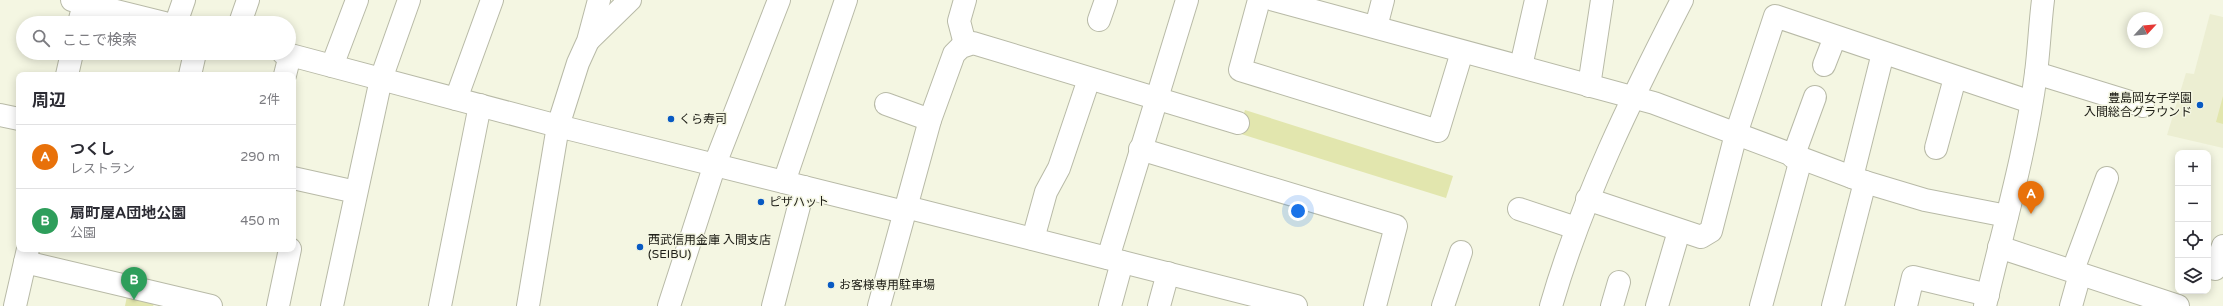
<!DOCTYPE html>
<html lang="ja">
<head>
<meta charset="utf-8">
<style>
	:root { --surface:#fff; --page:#f7f7f7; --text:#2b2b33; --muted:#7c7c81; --line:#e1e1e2; --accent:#ea580c }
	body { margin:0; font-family:"Varela Round","Noto Sans JP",sans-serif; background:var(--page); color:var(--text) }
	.controls { position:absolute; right:12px; bottom:12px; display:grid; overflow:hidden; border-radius:8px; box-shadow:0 2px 10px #0003 }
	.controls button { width:36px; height:36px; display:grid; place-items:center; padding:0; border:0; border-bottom:1px solid var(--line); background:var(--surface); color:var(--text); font:20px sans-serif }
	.compass { position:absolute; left:2127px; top:12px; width:36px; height:36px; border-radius:50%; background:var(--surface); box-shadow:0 2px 10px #0003; rotate:64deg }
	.you { position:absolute; left:1298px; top:211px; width:14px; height:14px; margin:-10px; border:3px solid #fff; border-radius:50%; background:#1a73e8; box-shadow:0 0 0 6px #1a73e833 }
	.badge { display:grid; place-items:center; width:26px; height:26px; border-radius:50%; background:var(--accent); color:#fff; font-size:13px; font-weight:700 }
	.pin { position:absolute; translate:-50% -33px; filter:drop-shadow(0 1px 2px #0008) }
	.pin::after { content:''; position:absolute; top:21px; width:14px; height:12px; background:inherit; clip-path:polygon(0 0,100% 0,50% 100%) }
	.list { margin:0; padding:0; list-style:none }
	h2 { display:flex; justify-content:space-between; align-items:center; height:52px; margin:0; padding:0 16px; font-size:17px }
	h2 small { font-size:13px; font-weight:400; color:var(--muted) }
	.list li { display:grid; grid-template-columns:26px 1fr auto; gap:12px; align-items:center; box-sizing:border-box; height:64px; padding:0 16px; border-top:1px solid var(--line) }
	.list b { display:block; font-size:15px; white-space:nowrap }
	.list p { margin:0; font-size:13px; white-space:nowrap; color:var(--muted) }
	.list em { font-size:13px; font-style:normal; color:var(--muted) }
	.icon { flex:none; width:22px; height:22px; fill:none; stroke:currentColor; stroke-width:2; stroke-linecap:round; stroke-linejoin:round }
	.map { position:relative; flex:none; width:2223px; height:306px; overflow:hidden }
	.search { position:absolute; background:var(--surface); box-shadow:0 2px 10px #0003; left:16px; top:16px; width:280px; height:44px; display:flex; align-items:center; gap:10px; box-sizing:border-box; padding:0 14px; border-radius:22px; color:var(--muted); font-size:15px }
	.panel { position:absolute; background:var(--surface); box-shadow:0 2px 10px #0003; left:16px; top:72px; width:280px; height:180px; border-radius:8px }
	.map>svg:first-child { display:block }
	.built { fill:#eceed2 }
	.green { fill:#e2e6ae }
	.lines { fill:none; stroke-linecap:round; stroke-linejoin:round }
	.minor-casing { stroke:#b8baa7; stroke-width:24 }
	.minor { stroke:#fff; stroke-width:22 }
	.poi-dot { fill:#085ac3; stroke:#f4f6e2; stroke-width:1.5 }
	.labels { text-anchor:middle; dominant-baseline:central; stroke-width:3; stroke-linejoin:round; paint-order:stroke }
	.poi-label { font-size:12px; fill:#202019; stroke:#f4f6e2; text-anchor:start }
</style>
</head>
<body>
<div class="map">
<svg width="2223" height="306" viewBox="0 0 2223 306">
	<rect width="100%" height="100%" fill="#f4f6e2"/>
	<path class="built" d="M 2210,14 L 2223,17 L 2223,148 L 2167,135 L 2186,73 L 2194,74 Z"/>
	<g class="green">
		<path d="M 2223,96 L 2223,124 L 2216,122 Z"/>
		<path d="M 1245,110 L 1453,176 L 1446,198 L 1238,133 Z"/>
		<path d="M 127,296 L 154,304 L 153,306 L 125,306 Z"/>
	</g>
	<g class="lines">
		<g class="minor-casing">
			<g id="minor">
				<path d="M 72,0 L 164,23"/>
				<path d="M 1259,0 L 1240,70 L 1438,131 L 1462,52"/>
				<path d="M 1274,0 L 1654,103 L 1865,182 L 1925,200 L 2007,216"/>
				<path d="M 1099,20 L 1106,0"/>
				<path d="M 79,23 L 85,0"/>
				<path d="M 176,23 L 184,0"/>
				<path d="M 240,23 L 248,0"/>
				<path d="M 1376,27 L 1383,0"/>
				<path d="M 589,40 L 630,0"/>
				<path d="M 965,44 L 959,21 L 965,0"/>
				<path d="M 283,53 L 558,126 L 904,212"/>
				<path d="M 1824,65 L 1835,37"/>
				<path d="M 332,66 L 357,0"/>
				<path d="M 1521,66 L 1536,0"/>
				<path d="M 2036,73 L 2143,106"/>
				<path d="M 67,75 L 72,53"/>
				<path d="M 190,75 L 195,53"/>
				<path d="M 285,75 L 290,55"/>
				<path d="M 1589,86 L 1602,0"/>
				<path d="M 456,99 L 492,0"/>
				<path d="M 886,104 L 930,120"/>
				<path d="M 0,115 L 19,119"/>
				<path d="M 1936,148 L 1955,78"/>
				<path d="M 1140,149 L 1396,226 L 1375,306"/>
				<path d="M 1793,157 L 1815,97"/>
				<path d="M 1852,177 L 1883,53"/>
				<path d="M 293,178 L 356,192"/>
				<path d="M 784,182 L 846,0"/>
				<path d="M 1587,199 L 1701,237 L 1711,231 L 1736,134 L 1775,16 L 2031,102"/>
				<path d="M 906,207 L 1296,306"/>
				<path d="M 1519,209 L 1576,228"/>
				<path d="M 1033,239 L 1046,192 L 1059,168 L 1089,79"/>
				<path d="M 1999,247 L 2178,306"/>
				<path d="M 1108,258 L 1187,0"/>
				<path d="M 25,262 L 211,306"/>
				<path d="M 2208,267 L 2215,269 L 2223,246"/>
				<path d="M 2073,270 L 2107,178"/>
				<path d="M 15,306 L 28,249"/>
				<path d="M 278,306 L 290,249"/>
				<path d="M 332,306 L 381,79 L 409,0"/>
				<path d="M 440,306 L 480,105"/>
				<path d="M 528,306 L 558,126 L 578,63 L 588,41 L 599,0"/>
				<path d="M 669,306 L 715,164 L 779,0"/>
				<path d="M 773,306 L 804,187"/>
				<path d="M 879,306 L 930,120 L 954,54 L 961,47 L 973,43 L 1238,123"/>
				<path d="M 1110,306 L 1122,262"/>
				<path d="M 1159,306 L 1168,273"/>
				<path d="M 1443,306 L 1461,252"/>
				<path d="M 1551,306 C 1582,199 1631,99 1682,0"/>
				<path d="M 1612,306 L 1619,282"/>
				<path d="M 1657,306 L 1679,231"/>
				<path d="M 1761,306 L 1801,159"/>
				<path d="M 1833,306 L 1865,182"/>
				<path d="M 1906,306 L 1913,277 L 1988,295"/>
				<path d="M 1985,306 C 2003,229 2026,152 2036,73 C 2039,49 2040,24 2043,0"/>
				<path d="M 2071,306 L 2080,274"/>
			</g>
		</g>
		<use href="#minor" class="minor"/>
	</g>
	<g class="poi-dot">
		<circle cx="2200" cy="105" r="4"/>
		<circle cx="671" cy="119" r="4"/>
		<circle cx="761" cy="202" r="4"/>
		<circle cx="640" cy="247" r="4"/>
		<circle cx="831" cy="285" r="4"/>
	</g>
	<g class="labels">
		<g class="poi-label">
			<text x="2192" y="98" text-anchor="end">豊島岡女子学園<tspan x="2192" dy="14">入間総合グラウンド</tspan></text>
			<text x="679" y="119">くら寿司</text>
			<text x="769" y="202">ピザハット</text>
			<text x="648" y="240">西武信用金庫 入間支店<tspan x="648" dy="14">(SEIBU)</tspan></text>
			<text x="839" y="285">お客様専用駐車場</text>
		</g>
	</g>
</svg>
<div class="controls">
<button>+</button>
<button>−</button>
<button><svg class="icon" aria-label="locate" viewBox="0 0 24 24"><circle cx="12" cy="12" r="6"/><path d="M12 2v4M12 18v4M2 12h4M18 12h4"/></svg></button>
<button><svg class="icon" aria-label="layers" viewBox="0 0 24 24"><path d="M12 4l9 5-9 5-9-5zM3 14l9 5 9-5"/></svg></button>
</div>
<svg class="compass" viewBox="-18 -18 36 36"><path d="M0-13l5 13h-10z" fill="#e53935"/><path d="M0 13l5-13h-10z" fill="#7c7c81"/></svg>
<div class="you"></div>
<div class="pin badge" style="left:2031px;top:214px;background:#e8710a">A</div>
<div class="pin badge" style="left:134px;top:300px;background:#2e9e5b">B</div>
<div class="search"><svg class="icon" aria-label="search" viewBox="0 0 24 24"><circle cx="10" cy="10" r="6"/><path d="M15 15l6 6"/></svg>ここで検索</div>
<section class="panel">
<h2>周辺<small>2件</small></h2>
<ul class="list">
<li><span class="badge" style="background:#e8710a">A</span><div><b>つくし</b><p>レストラン</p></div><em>290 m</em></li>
<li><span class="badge" style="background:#2e9e5b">B</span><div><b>扇町屋A団地公園</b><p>公園</p></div><em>450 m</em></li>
</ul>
</section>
</div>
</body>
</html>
